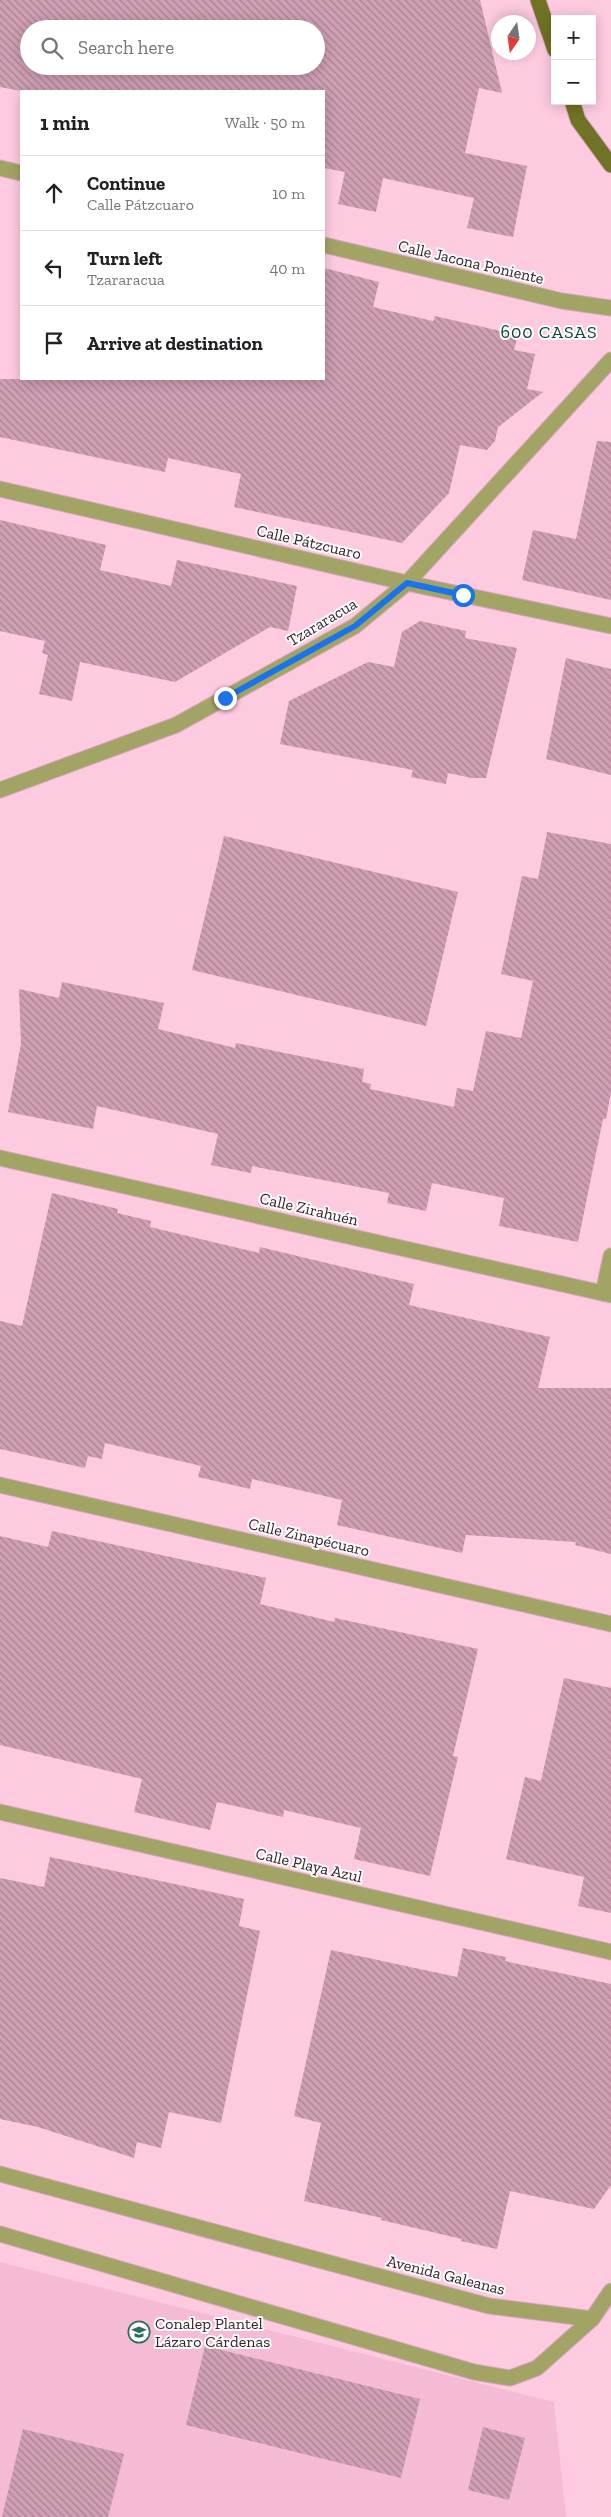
<!DOCTYPE html>
<html lang="en">
<head>
<meta charset="utf-8">
<style>
	:root { --surface:#fff; --page:#f2f2f2; --text:#202124; --muted:#757577; --line:#e0e0e0 }
	body { margin:0; font-family:"Zilla Slab",serif; background:var(--page); color:var(--text) }
	.controls { position:absolute; right:15px; top:15px; display:grid; overflow:hidden; border-radius:0px; box-shadow:0 2px 12px #0003 }
	.controls button { width:45px; height:45px; display:grid; place-items:center; padding:0; border:0; border-bottom:1px solid var(--line); background:var(--surface); color:var(--text); font:25px sans-serif }
	.compass { position:absolute; left:491px; top:15px; width:45px; height:45px; border-radius:50%; background:var(--surface); box-shadow:0 2px 12px #0003; rotate:193deg }
	.stop { position:absolute; width:15px; height:15px; margin:-11px; border:4px solid #1a73e8; border-radius:50%; background:#fff }
	.stop.end { background:#1a73e8; border-color:#fff; box-shadow:0 1px 5px #0008 }
	.list { margin:0; padding:0; list-style:none }
	h2 { display:flex; justify-content:space-between; align-items:center; height:65px; margin:0; padding:0 20px; font-size:21px }
	h2 small { font-size:16px; font-weight:400; color:var(--muted) }
	.list li { display:grid; grid-template-columns:32px 1fr auto; gap:15px; align-items:center; box-sizing:border-box; height:75px; padding:0 20px; border-top:1px solid var(--line) }
	.list b { display:block; font-size:19px; white-space:nowrap }
	.list p { margin:0; font-size:16px; white-space:nowrap; color:var(--muted) }
	.list em { font-size:16px; font-style:normal; color:var(--muted) }
	.icon { flex:none; width:28px; height:28px; fill:none; stroke:currentColor; stroke-width:2; stroke-linecap:round; stroke-linejoin:round }
	.map { position:relative; flex:none; width:611px; height:2517px; overflow:hidden }
	.search { position:absolute; background:var(--surface); box-shadow:0 2px 12px #0003; left:20px; top:20px; width:305px; height:55px; display:flex; align-items:center; gap:12px; box-sizing:border-box; padding:0 18px; border-radius:28px; color:var(--muted); font-size:19px }
	.panel { position:absolute; background:var(--surface); box-shadow:0 2px 12px #0003; left:20px; top:90px; width:305px; height:290px; border-radius:0px }
	.map>svg:first-child { display:block }
	.built { fill:#f5bbd5 }
	.building { fill:url(#building-back-hatch); fill-rule:evenodd }
	.lines { fill:none; stroke-linecap:round; stroke-linejoin:round }
	.minor-casing { stroke:#d5a8bb; stroke-width:17 }
	.major-casing { stroke:#d5a8bb; stroke-width:17 }
	.minor { stroke:#a1a464; stroke-width:15 }
	.major { stroke:#707225; stroke-width:15 }
	.route { stroke:#1a73e8; stroke-width:6 }
	.labels { text-anchor:middle; dominant-baseline:central; stroke-width:4; stroke-linejoin:round; paint-order:stroke }
	.street-label { font-size:16px; fill:#342129; stroke:#fcfcfc }
	.poi-label { font-size:16px; fill:#342129; stroke:#fcfcfc; text-anchor:start }
	.neighbourhood-label { font-size:18px; letter-spacing:1px; fill:#104436; stroke:#fcfcfc }
</style>
</head>
<body>
<div class="map">
<svg width="611" height="2517" viewBox="0 0 611 2517">
	<defs>
		<pattern id="building-back-hatch" width="6" height="6" patternUnits="userSpaceOnUse" patternTransform="scale(1.25)"><rect width="6" height="6" fill="#cf9fb4"/><path d="M-1 5l2 2M0 0l6 6M5-1l2 2" fill="none" stroke="#a98192"/></pattern>
	</defs>
	<rect width="100%" height="100%" fill="#fdcae0"/>
	<path class="built" d="M 0,2262 L 554,2402 L 566,2517 L 0,2517 Z"/>
	<g class="building">
		<path d="M 0,0 L 480,0 L 502,93 L 479,88 L 465,153 L 527,166 L 513,237 L 467,228 L 474,198 L 383,178 L 376,212 L 338,204 L 345,172 L 324,168 L 324,91 L 21,91 L 0,87 ZM 29,29 L 316,29 L 316,66 L 29,66 Z"/>
		<path d="M 324,268 L 379,282 L 373,307 L 433,321 L 435,316 L 518,335 L 514,350 L 535,354 L 527,389 L 543,392 L 498,427 L 495,441 L 487,450 L 460,445 L 449,493 L 402,543 L 234,507 L 241,474 L 168,458 L 165,472 L 0,437 L 0,379 L 324,379 Z"/>
		<path d="M 597,441 L 611,442 L 611,600 L 522,580 L 533,530 L 576,539 Z"/>
		<path d="M 0,520 L 106,545 L 100,570 L 171,586 L 177,560 L 297,586 L 288,631 L 270,627 L 175,682 L 80,662 L 72,701 L 39,694 L 48,655 L 42,653 L 45,641 L 0,631 Z"/>
		<path d="M 420,621 L 466,631 L 465,638 L 517,648 L 486,778 L 472,778 L 448,773 L 446,784 L 411,777 L 413,770 L 280,744 L 289,701 L 368,662 L 394,667 L 402,632 Z"/>
		<path d="M 566,658 L 611,669 L 611,775 L 546,759 Z"/>
		<path d="M 547,832 L 611,844 L 611,1092 L 606,1119 L 603,1119 L 578,1242 L 499,1226 L 504,1198 L 432,1183 L 426,1211 L 387,1203 L 389,1193 L 252,1166 L 251,1173 L 211,1165 L 218,1134 L 97,1106 L 93,1129 L 8,1112 L 21,1044 L 19,989 L 59,998 L 62,982 L 164,1003 L 158,1029 L 235,1048 L 236,1043 L 364,1069 L 362,1082 L 371,1084 L 370,1089 L 454,1107 L 457,1088 L 473,1091 L 486,1031 L 521,1038 L 533,981 L 501,974 L 522,876 L 538,879 Z"/>
		<path d="M 224,836 L 458,892 L 426,1026 L 192,970 Z"/>
		<path d="M 52,1193 L 118,1209 L 117,1213 L 151,1221 L 150,1227 L 259,1253 L 260,1247 L 414,1284 L 409,1305 L 550,1337 L 538,1388 L 611,1388 L 611,1554 L 575,1545 L 576,1542 L 466,1535 L 462,1553 L 337,1525 L 342,1500 L 252,1479 L 250,1489 L 198,1477 L 201,1466 L 105,1443 L 102,1459 L 88,1456 L 85,1468 L 0,1449 L 0,1321 L 22,1326 Z"/>
		<path d="M 52,1531 L 266,1578 L 260,1604 L 334,1622 L 335,1618 L 478,1649 L 453,1756 L 458,1757 L 430,1876 L 354,1859 L 361,1828 L 284,1810 L 283,1817 L 217,1802 L 210,1830 L 134,1812 L 142,1779 L 0,1745 L 0,1536 L 48,1547 Z"/>
		<path d="M 564,1678 L 611,1688 L 611,1913 L 578,1906 L 584,1877 L 506,1859 L 525,1777 L 541,1781 Z"/>
		<path d="M 50,1857 L 244,1899 L 239,1926 L 260,1931 L 221,2123 L 169,2112 L 161,2148 L 137,2142 L 134,2158 L 38,2127 L 0,2119 L 0,1878 L 44,1887 Z"/>
		<path d="M 463,1948 L 506,1957 L 505,1961 L 611,1984 L 611,2185 L 594,2209 L 510,2191 L 497,2249 L 461,2241 L 462,2239 L 381,2220 L 382,2218 L 304,2201 L 321,2123 L 294,2116 L 331,1950 L 457,1977 Z"/>
		<path d="M 205,2346 L 420,2399 L 401,2478 L 186,2425 Z"/>
		<path d="M 483,2427 L 525,2438 L 509,2500 L 468,2490 Z"/>
		<path d="M 23,2429 L 124,2454 L 108,2517 L 2,2517 Z"/>
	</g>
	<g class="lines">
		<g class="minor-casing">
			<g id="minor">
				<path d="M 0,168 L 21,173"/>
				<path d="M 324,245 L 562,301 L 611,308"/>
				<path d="M 0,489 L 407,583 L 611,626"/>
				<path d="M 0,790 L 176,725 L 355,626 L 407,583 L 611,360"/>
				<path d="M 0,1158 L 611,1295"/>
				<path d="M 603,1293 L 611,1256"/>
				<path d="M 0,1485 L 611,1624"/>
				<path d="M 0,1812 L 611,1952"/>
				<path d="M 0,2174 L 489,2306 L 592,2319"/>
				<path d="M 0,2234 L 474,2372 L 510,2378 L 537,2368 L 592,2319 L 611,2291"/>
			</g>
		</g>
		<g class="major-casing">
			<g id="major">
				<path d="M 538,0 L 555,50"/>
				<path d="M 572,101 L 578,120 L 611,165"/>
			</g>
		</g>
		<use href="#minor" class="minor"/>
		<use href="#major" class="major"/>
	</g>
	<g class="lines">
		<path class="route" d="M 225,698 L 355,626 L 407,583 L 463,595"/>
	</g>
	<defs>
		<g id="school-ring" transform="scale(1.125)"><circle r="9.5" fill="#fcfcfc" stroke="#2e6d5a" stroke-width="1.5"/><path d="M0-5L7-2L0 1L-7-2ZM-4 1L0 2.5L4 1V4Q0 6-4 4Z" fill="#2e6d5a"/></g>
	</defs>
	<g fill-rule="evenodd">
		<use href="#school-ring" x="139" y="2332"/>
	</g>
	<g class="labels">
		<g class="street-label">
			<text transform="translate(471 262) rotate(13)">Calle Jacona Poniente</text>
			<text transform="translate(309 542) rotate(13)">Calle Pátzcuaro</text>
			<text transform="translate(322 622) rotate(-31)">Tzararacua</text>
			<text transform="translate(309 1209) rotate(13)">Calle Zirahuén</text>
			<text transform="translate(309 1537) rotate(13)">Calle Zinapécuaro</text>
			<text transform="translate(309 1865) rotate(13)">Calle Playa Azul</text>
			<text transform="translate(446 2275) rotate(14)">Avenida Galeanas</text>
		</g>
		<g class="poi-label">
			<text x="155" y="2323">Conalep Plantel<tspan x="155" dy="18">Lázaro Cárdenas</tspan></text>
		</g>
		<g class="neighbourhood-label">
			<text x="549" y="332">600 CASAS</text>
		</g>
	</g>
</svg>
<div class="controls">
<button>+</button>
<button>−</button>
</div>
<svg class="compass" viewBox="-18 -18 36 36"><path d="M0-13l5 13h-10z" fill="#e53935"/><path d="M0 13l5-13h-10z" fill="#757577"/></svg>
<div class="stop" style="left:463px;top:595px"></div>
<div class="stop end" style="left:225px;top:698px"></div>
<div class="search"><svg class="icon" aria-label="search" viewBox="0 0 24 24"><circle cx="10" cy="10" r="6"/><path d="M15 15l6 6"/></svg>Search here</div>
<section class="panel">
<h2>1 min<small>Walk · 50 m</small></h2>
<ul class="list">
<li><svg class="icon" aria-label="ahead" viewBox="0 0 24 24"><path d="M12 20V5M6 11l6-6 6 6"/></svg><div><b>Continue</b><p>Calle Pátzcuaro</p></div><em>10 m</em></li>
<li><svg class="icon" aria-label="left" viewBox="0 0 24 24"><path d="M17 20v-9H6M10 6l-5 5 5 5"/></svg><div><b>Turn left</b><p>Tzararacua</p></div><em>40 m</em></li>
<li><svg class="icon" aria-label="arrive" viewBox="0 0 24 24"><path d="M6 21V4h12l-3 4 3 4H6"/></svg><div><b>Arrive at destination</b></div></li>
</ul>
</section>
</div>
</body>
</html>
